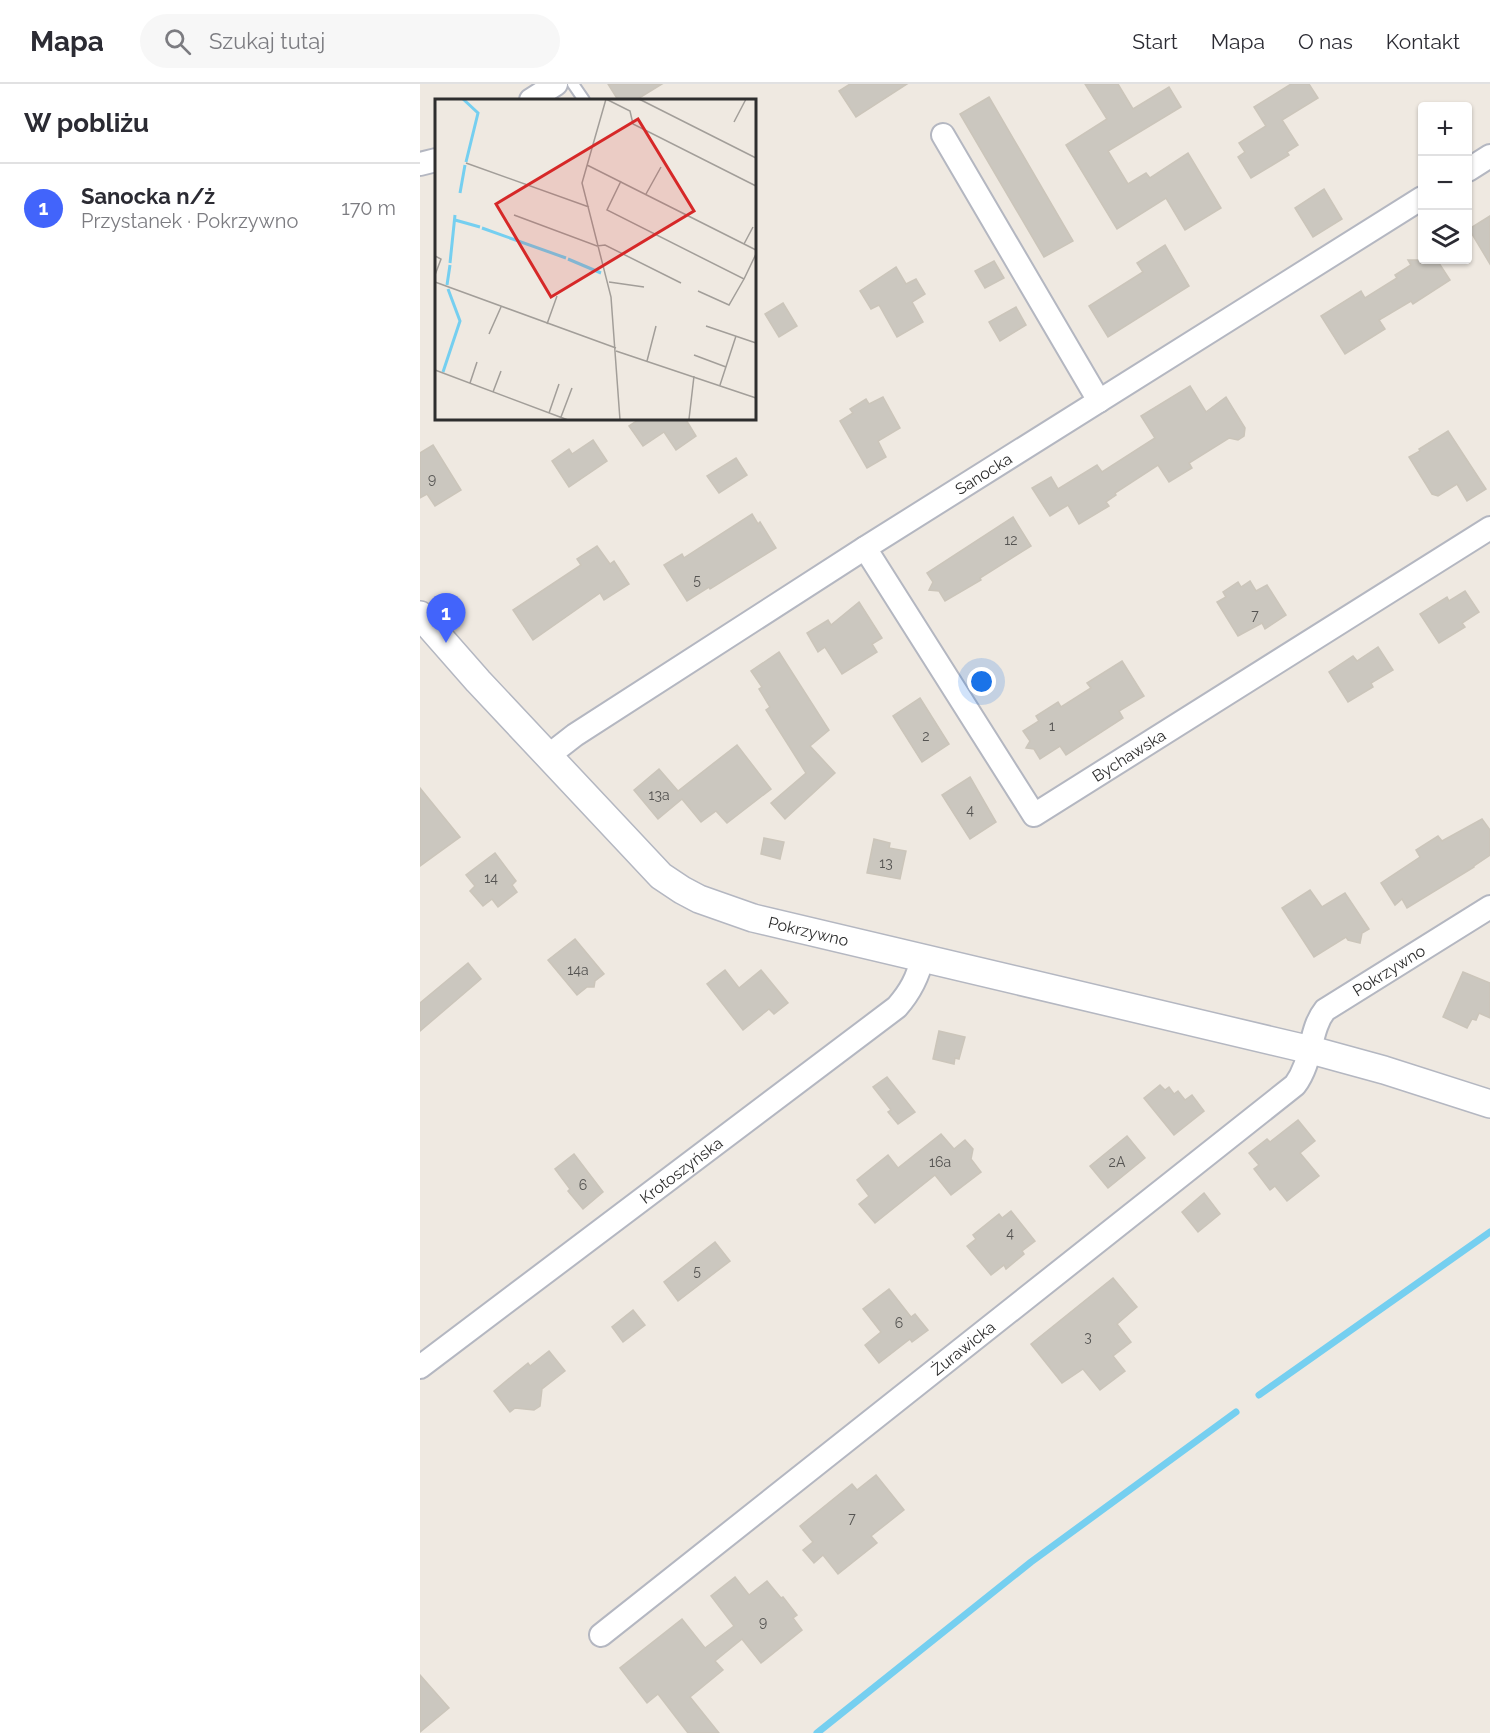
<!DOCTYPE html>
<html lang="pl">
<head>
<meta charset="utf-8">
<style>
	:root { --surface:#fff; --page:#f7f7f7; --text:#2b2b33; --muted:#7c7c81; --line:#e1e1e2; --accent:#4264fb }
	body { margin:0; font-family:Raleway,sans-serif; background:var(--page); color:var(--text) }
	.controls { position:absolute; right:18px; top:18px; display:grid; overflow:hidden; border-radius:6px; box-shadow:0 2px 4px #0004 }
	.controls button { width:54px; height:54px; display:grid; place-items:center; padding:0; border:0; border-bottom:2px solid var(--line); background:var(--surface); color:var(--text); font:30px sans-serif }
	.you { position:absolute; left:562px; top:598px; width:21px; height:21px; margin:-15px; border:4px solid #fff; border-radius:50%; background:#1a73e8; box-shadow:0 0 0 9px #1a73e833 }
	.badge { display:grid; place-items:center; width:39px; height:39px; border-radius:50%; background:var(--accent); color:#fff; font-size:20px; font-weight:700 }
	.pin { position:absolute; translate:-50% -50px; filter:drop-shadow(0 2px 3px #0008) }
	.pin::after { content:''; position:absolute; top:32px; width:21px; height:18px; background:inherit; clip-path:polygon(0 0,100% 0,50% 100%) }
	.list { margin:0; padding:0; list-style:none }
	h2 { display:flex; justify-content:space-between; align-items:center; height:78px; margin:0; padding:0 24px; font-size:26px }
	h2 small { font-size:20px; font-weight:400; color:var(--muted) }
	.list li { display:grid; grid-template-columns:39px 1fr auto; gap:18px; align-items:center; box-sizing:border-box; height:90px; padding:0 24px; border-top:2px solid var(--line) }
	.list b { display:block; font-size:22px; white-space:nowrap }
	.list p { margin:0; font-size:20px; white-space:nowrap; color:var(--muted) }
	.list em { font-size:20px; font-style:normal; color:var(--muted) }
	.icon { flex:none; width:33px; height:33px; fill:none; stroke:currentColor; stroke-width:2; stroke-linecap:round; stroke-linejoin:round }
	.map { position:relative; flex:none; width:1070px; height:1649px; overflow:hidden }
	header { display:flex; align-items:center; gap:36px; box-sizing:border-box; height:84px; padding:0 30px; background:var(--surface); border-bottom:2px solid var(--line) }
	header strong { font-size:28px }
	nav { display:flex; gap:33px; margin-inline-start:auto; font-size:21px }
	.search { width:420px; height:54px; background:var(--page); display:flex; align-items:center; gap:15px; box-sizing:border-box; padding:0 21px; border-radius:33px; color:var(--muted); font-size:22px }
	main { display:flex }
	aside { flex:1; background:var(--surface) }
	.map>svg:first-child { display:block }
	.lines { fill:none; stroke-linecap:round; stroke-linejoin:round }
	.stream { stroke:#75cff0; stroke-width:7 }
	.building { fill:#cbc7bf; stroke:#cbc5ba; stroke-width:1.5 }
	.service-casing { stroke:#b4b7c1; stroke-width:14 }
	.minor-casing { stroke:#b4b7c1; stroke-width:26 }
	.tertiary-casing { stroke:#b4b7c1; stroke-width:30 }
	.service { stroke:#fff; stroke-width:10 }
	.minor { stroke:#fff; stroke-width:22 }
	.tertiary { stroke:#fff; stroke-width:27 }
	.labels { text-anchor:middle; dominant-baseline:central; stroke-width:6; stroke-linejoin:round; paint-order:stroke }
	.number-label { font-size:14px; fill:#555452 }
	.street-label { font-size:16px; fill:#2e2e2e; stroke:#fff }
	.inset-river { fill:none; stroke:#75cff0; stroke-width:3 }
	.inset-road { fill:none; stroke:#a29e99; stroke-width:1.5 }
	.view { fill:#d62828; fill-opacity:0.15; stroke:#d62828; stroke-width:3 }
	.inset-edge { fill:none; stroke:#2e2e2e; stroke-width:3 }
</style>
</head>
<body>
<header>
<strong>Mapa</strong>
<div class="search"><svg class="icon" aria-label="search" viewBox="0 0 24 24"><circle cx="10" cy="10" r="6"/><path d="M15 15l6 6"/></svg>Szukaj tutaj</div>
<nav><a>Start</a><a>Mapa</a><a>O nas</a><a>Kontakt</a></nav>
</header>
<main>
<aside>
<h2>W pobliżu<small></small></h2>
<ul class="list">
<li><span class="badge">1</span><div><b>Sanocka n/ż</b><p>Przystanek · Pokrzywno</p></div><em>170 m</em></li>
</ul>
</aside>
<div class="map">
<svg width="1070" height="1649" viewBox="0 0 1070 1649">
	<rect width="100%" height="100%" fill="#efe9e1"/>
	<g class="lines">
		<g class="stream">
			<path d="M 839,1311 L 1070,1148"/>
			<path d="M 397,1649 L 611,1478 L 816,1328"/>
		</g>
	</g>
	<g class="building">
		<path d="M 188,0 L 242,0 L 216,16 L 198,16 Z"/>
		<path d="M 430,0 L 487,0 L 436,33 L 419,7 Z"/>
		<path d="M 665,0 L 698,0 L 713,25 L 749,3 L 761,23 L 688,67 L 708,100 L 726,89 L 730,94 L 768,69 L 801,124 L 765,146 L 746,114 L 697,145 L 646,61 L 687,35 Z"/>
		<path d="M 871,0 L 889,0 L 898,14 L 862,36 L 878,61 L 867,68 L 869,71 L 831,94 L 818,73 L 825,68 L 819,59 L 846,42 L 834,23 Z"/>
		<path d="M 569,13 L 653,157 L 624,173 L 540,30 Z"/>
		<path d="M 904,105 L 922,135 L 893,153 L 875,124 Z"/>
		<path d="M 1070,132 L 1070,180 L 1049,145 Z"/>
		<path d="M 745,161 L 769,202 L 688,253 L 669,222 L 723,188 L 717,179 Z"/>
		<path d="M 988,176 L 1017,176 L 1030,196 L 993,220 L 991,217 L 959,236 L 965,245 L 925,270 L 901,232 L 941,207 L 945,214 L 977,194 L 975,191 L 991,181 Z"/>
		<path d="M 574,177 L 584,194 L 565,204 L 555,187 Z"/>
		<path d="M 476,183 L 486,200 L 496,195 L 505,210 L 492,218 L 503,238 L 477,253 L 459,221 L 451,225 L 440,207 Z"/>
		<path d="M 363,219 L 377,242 L 359,253 L 345,230 Z"/>
		<path d="M 596,223 L 606,241 L 580,257 L 569,238 Z"/>
		<path d="M 770,302 L 786,328 L 806,313 L 825,344 L 824,352 L 818,356 L 809,354 L 769,379 L 772,384 L 749,398 L 738,381 L 695,409 L 696,411 L 686,418 L 689,422 L 659,440 L 648,421 L 630,432 L 612,404 L 631,393 L 638,405 L 677,381 L 682,388 L 735,354 L 721,332 Z"/>
		<path d="M 463,313 L 480,344 L 458,357 L 466,373 L 447,384 L 420,337 L 433,329 L 430,325 L 446,315 L 449,320 Z"/>
		<path d="M 221,334 L 265,334 L 276,352 L 256,366 L 244,348 L 223,362 L 209,342 Z"/>
		<path d="M 1028,347 L 1066,405 L 1047,417 L 1037,400 L 1018,412 L 1012,410 L 989,373 L 1000,367 L 999,365 Z"/>
		<path d="M 173,356 L 187,377 L 149,403 L 132,377 L 149,365 L 152,370 Z"/>
		<path d="M 13,361 L 41,406 L 15,422 L 7,410 L 0,414 L 0,369 Z"/>
		<path d="M 316,374 L 327,391 L 299,409 L 287,392 Z"/>
		<path d="M 332,430 L 338,440 L 340,438 L 356,464 L 290,505 L 289,503 L 267,517 L 244,481 L 262,470 L 264,474 Z"/>
		<path d="M 593,433 L 611,462 L 560,494 L 561,496 L 525,517 L 519,507 L 509,506 L 513,498 L 507,489 Z"/>
		<path d="M 177,462 L 190,480 L 194,477 L 209,500 L 184,516 L 180,509 L 113,556 L 93,526 L 161,481 L 157,475 Z"/>
		<path d="M 830,497 L 836,507 L 847,501 L 866,531 L 845,545 L 842,539 L 818,552 L 797,518 L 806,513 L 803,508 L 818,498 L 821,503 Z"/>
		<path d="M 1045,507 L 1059,528 L 1042,539 L 1045,543 L 1019,559 L 1000,530 L 1027,513 L 1029,517 Z"/>
		<path d="M 439,518 L 462,554 L 452,560 L 457,568 L 422,590 L 405,563 L 398,568 L 387,549 L 408,536 L 411,541 Z"/>
		<path d="M 958,563 L 973,586 L 951,599 L 953,603 L 928,618 L 909,588 L 933,572 L 937,577 Z"/>
		<path d="M 359,568 L 409,646 L 390,662 L 415,689 L 365,735 L 351,719 L 386,689 L 346,626 L 350,623 L 339,605 L 342,603 L 331,587 Z"/>
		<path d="M 702,577 L 724,612 L 699,627 L 703,634 L 646,671 L 640,662 L 620,675 L 614,665 L 606,664 L 610,657 L 603,647 L 619,637 L 616,632 L 638,618 L 641,623 L 671,604 L 667,599 Z"/>
		<path d="M 500,614 L 529,660 L 502,678 L 473,632 Z"/>
		<path d="M 317,661 L 351,705 L 307,739 L 296,727 L 281,738 L 262,715 L 238,735 L 214,706 L 239,685 L 258,707 Z"/>
		<path d="M 550,693 L 576,738 L 550,755 L 522,711 Z"/>
		<path d="M 0,704 L 40,753 L 0,782 Z"/>
		<path d="M 1062,735 L 1070,746 L 1070,771 L 1054,782 L 1054,783 L 987,824 L 982,815 L 975,821 L 961,799 L 1000,773 L 996,766 L 1018,752 L 1022,757 Z"/>
		<path d="M 344,754 L 364,758 L 360,775 L 341,770 Z"/>
		<path d="M 454,755 L 470,759 L 469,764 L 486,767 L 480,795 L 447,789 Z"/>
		<path d="M 75,769 L 96,797 L 92,801 L 97,808 L 78,823 L 72,815 L 63,822 L 50,807 L 55,802 L 46,791 Z"/>
		<path d="M 890,806 L 902,823 L 925,809 L 949,845 L 942,849 L 940,859 L 928,856 L 926,853 L 894,873 L 862,824 Z"/>
		<path d="M 155,855 L 184,890 L 175,897 L 174,903 L 167,903 L 157,911 L 128,876 Z"/>
		<path d="M 48,879 L 61,895 L 0,947 L 0,919 Z"/>
		<path d="M 305,886 L 319,904 L 341,886 L 368,919 L 354,930 L 349,925 L 323,946 L 287,900 Z"/>
		<path d="M 1043,888 L 1070,899 L 1070,934 L 1059,929 L 1056,936 L 1052,935 L 1047,944 L 1023,933 Z"/>
		<path d="M 519,947 L 545,953 L 539,975 L 535,974 L 534,980 L 513,975 Z"/>
		<path d="M 467,993 L 495,1028 L 478,1040 L 468,1028 L 471,1026 L 453,1003 Z"/>
		<path d="M 740,1001 L 745,1006 L 749,1003 L 754,1010 L 758,1007 L 765,1016 L 772,1011 L 784,1027 L 754,1051 L 724,1014 Z"/>
		<path d="M 878,1036 L 895,1057 L 880,1069 L 899,1092 L 867,1117 L 855,1102 L 850,1106 L 834,1085 L 839,1081 L 829,1069 L 847,1055 L 850,1058 Z"/>
		<path d="M 521,1050 L 534,1065 L 545,1056 L 553,1065 L 551,1075 L 561,1088 L 531,1111 L 515,1091 L 455,1139 L 439,1120 L 449,1112 L 437,1096 L 468,1071 L 478,1084 Z"/>
		<path d="M 707,1052 L 725,1074 L 688,1104 L 670,1082 Z"/>
		<path d="M 154,1070 L 183,1108 L 163,1125 L 148,1107 L 150,1105 L 135,1085 Z"/>
		<path d="M 784,1109 L 800,1130 L 778,1148 L 762,1128 Z"/>
		<path d="M 591,1127 L 615,1157 L 602,1167 L 604,1170 L 586,1185 L 584,1181 L 571,1191 L 547,1162 L 556,1155 L 553,1151 L 579,1130 L 582,1134 Z"/>
		<path d="M 295,1158 L 310,1177 L 258,1217 L 244,1198 Z"/>
		<path d="M 693,1194 L 717,1223 L 697,1240 L 711,1258 L 693,1272 L 705,1287 L 680,1306 L 663,1285 L 642,1299 L 611,1260 Z"/>
		<path d="M 469,1205 L 491,1233 L 495,1230 L 508,1246 L 492,1258 L 490,1255 L 459,1279 L 445,1261 L 461,1248 L 443,1225 Z"/>
		<path d="M 213,1226 L 225,1241 L 203,1258 L 192,1243 Z"/>
		<path d="M 129,1267 L 145,1287 L 122,1305 L 120,1322 L 114,1326 L 95,1324 L 90,1328 L 74,1307 L 108,1279 L 110,1282 Z"/>
		<path d="M 456,1391 L 484,1426 L 451,1452 L 457,1459 L 418,1490 L 403,1471 L 394,1479 L 383,1466 L 393,1458 L 380,1442 L 432,1400 L 437,1406 Z"/>
		<path d="M 315,1493 L 329,1511 L 347,1497 L 361,1514 L 363,1513 L 377,1531 L 373,1534 L 382,1546 L 341,1579 L 322,1555 L 295,1577 L 303,1586 L 270,1613 L 299,1649 L 268,1649 L 238,1610 L 227,1619 L 200,1584 L 262,1535 L 285,1564 L 314,1542 L 291,1512 Z"/>
		<path d="M 0,1591 L 29,1624 L 0,1648 Z"/>
	</g>
	<g class="lines">
		<g class="service-casing">
			<path id="service" d="M 153,0 L 164,16"/>
		</g>
		<g class="minor-casing">
			<g id="minor">
				<path d="M 111,16 L 136,0"/>
				<path d="M 523,51 L 679,317"/>
				<path d="M 0,80 L 16,76"/>
				<path d="M 1048,86 L 1070,72"/>
				<path id="s1" d="M 445,464 L 614,731 L 1070,444"/>
				<path id="s2" d="M 128,672 L 155,651 L 445,464 L 1002,114"/>
				<path id="s3" d="M 0,1283 L 477,923 C 490,908 498,894 502,874"/>
				<path id="s4" d="M 181,1551 L 875,1001 C 893,977 889,946 905,926 L 1070,823"/>
			</g>
		</g>
		<g class="tertiary-casing">
			<g id="tertiary">
				<path id="s5" d="M 0,531 L 58,597 L 241,792 L 262,806 L 279,815 L 333,834 L 891,966 L 964,986 L 1070,1020"/>
			</g>
		</g>
		<use href="#service" class="service"/>
		<use href="#minor" class="minor"/>
		<use href="#tertiary" class="tertiary"/>
	</g>
	<g class="labels">
		<g class="number-label">
			<text x="12" y="395">9</text>
			<text x="591" y="456">12</text>
			<text x="277" y="496">5</text>
			<text x="835" y="531">7</text>
			<text x="632" y="642">1</text>
			<text x="506" y="652">2</text>
			<text x="239" y="711">13a</text>
			<text x="550" y="726">4</text>
			<text x="466" y="779">13</text>
			<text x="71" y="794">14</text>
			<text x="158" y="886">14a</text>
			<text x="520" y="1078">16a</text>
			<text x="697" y="1078">2A</text>
			<text x="163" y="1101">6</text>
			<text x="590" y="1149">4</text>
			<text x="277" y="1187">5</text>
			<text x="479" y="1239">6</text>
			<text x="668" y="1253">3</text>
			<text x="432" y="1434">7</text>
			<text x="343" y="1538">9</text>
		</g>
		<g class="street-label">
			<text stroke="none"><textPath href="#s2" startOffset="519">Sanocka</textPath></text>
			<text stroke="none"><textPath href="#s1" startOffset="428">Bychawska</textPath></text>
			<text stroke="none"><textPath href="#s5" startOffset="514">Pokrzywno</textPath></text>
			<text stroke="none"><textPath href="#s4" startOffset="1042">Pokrzywno</textPath></text>
			<text stroke="none"><textPath href="#s3" startOffset="327">Krotoszyńska</textPath></text>
			<text stroke="none"><textPath href="#s4" startOffset="462">Żurawicka</textPath></text>
		</g>
	</g>
	<g transform="translate(15 15)">
		<rect width="321" height="321" fill="#efe9e1"/>
		<path class="inset-river" d="M 28,0 L 43,14 L 31,63M 25,94 L 30,66M 20,121 L 45,128M 47,129 L 131,159M 133,160 L 166,174M 15,164 L 20,116M 12,186 L 15,166M 8,273 L 25,222 L 13,190"/>
		<path class="inset-road" d="M 171,0 L 147,84 L 176,198 L 185,321M 171,0 L 195,12 L 198,25 L 321,87M 204,0 L 321,59M 299,23 L 311,0M 31,64 L 154,108M 152,66 L 321,151M 186,82 L 172,111 L 309,180 L 321,155M 211,95 L 226,68M 79,116 L 162,147 L 170,146 L 246,184M 309,145 L 318,128M 0,157 L 6,160 L 0,176M 0,183 L 181,249M 174,183 L 209,188M 263,192 L 294,206 L 309,180M 112,225 L 122,197M 271,227 L 321,244M 54,235 L 66,208M 181,252 L 321,299M 259,256 L 291,268M 212,262 L 221,227M 0,271 L 133,321M 35,284 L 42,263M 285,286 L 301,237M 58,293 L 66,272M 114,314 L 124,285M 126,318 L 137,289M 254,320 L 259,277"/>
		<path class="view" d="M 203,20 L 259,112 L 116,198 L 61,105 Z"/>
		<rect width="321" height="321" class="inset-edge"/>
	</g>
</svg>
<div class="controls">
<button>+</button>
<button>−</button>
<button><svg class="icon" aria-label="layers" viewBox="0 0 24 24"><path d="M12 4l9 5-9 5-9-5zM3 14l9 5 9-5"/></svg></button>
</div>
<div class="you"></div>
<div class="pin badge" style="left:26px;top:559px">1</div>
</div>
</main>
</body>
</html>
